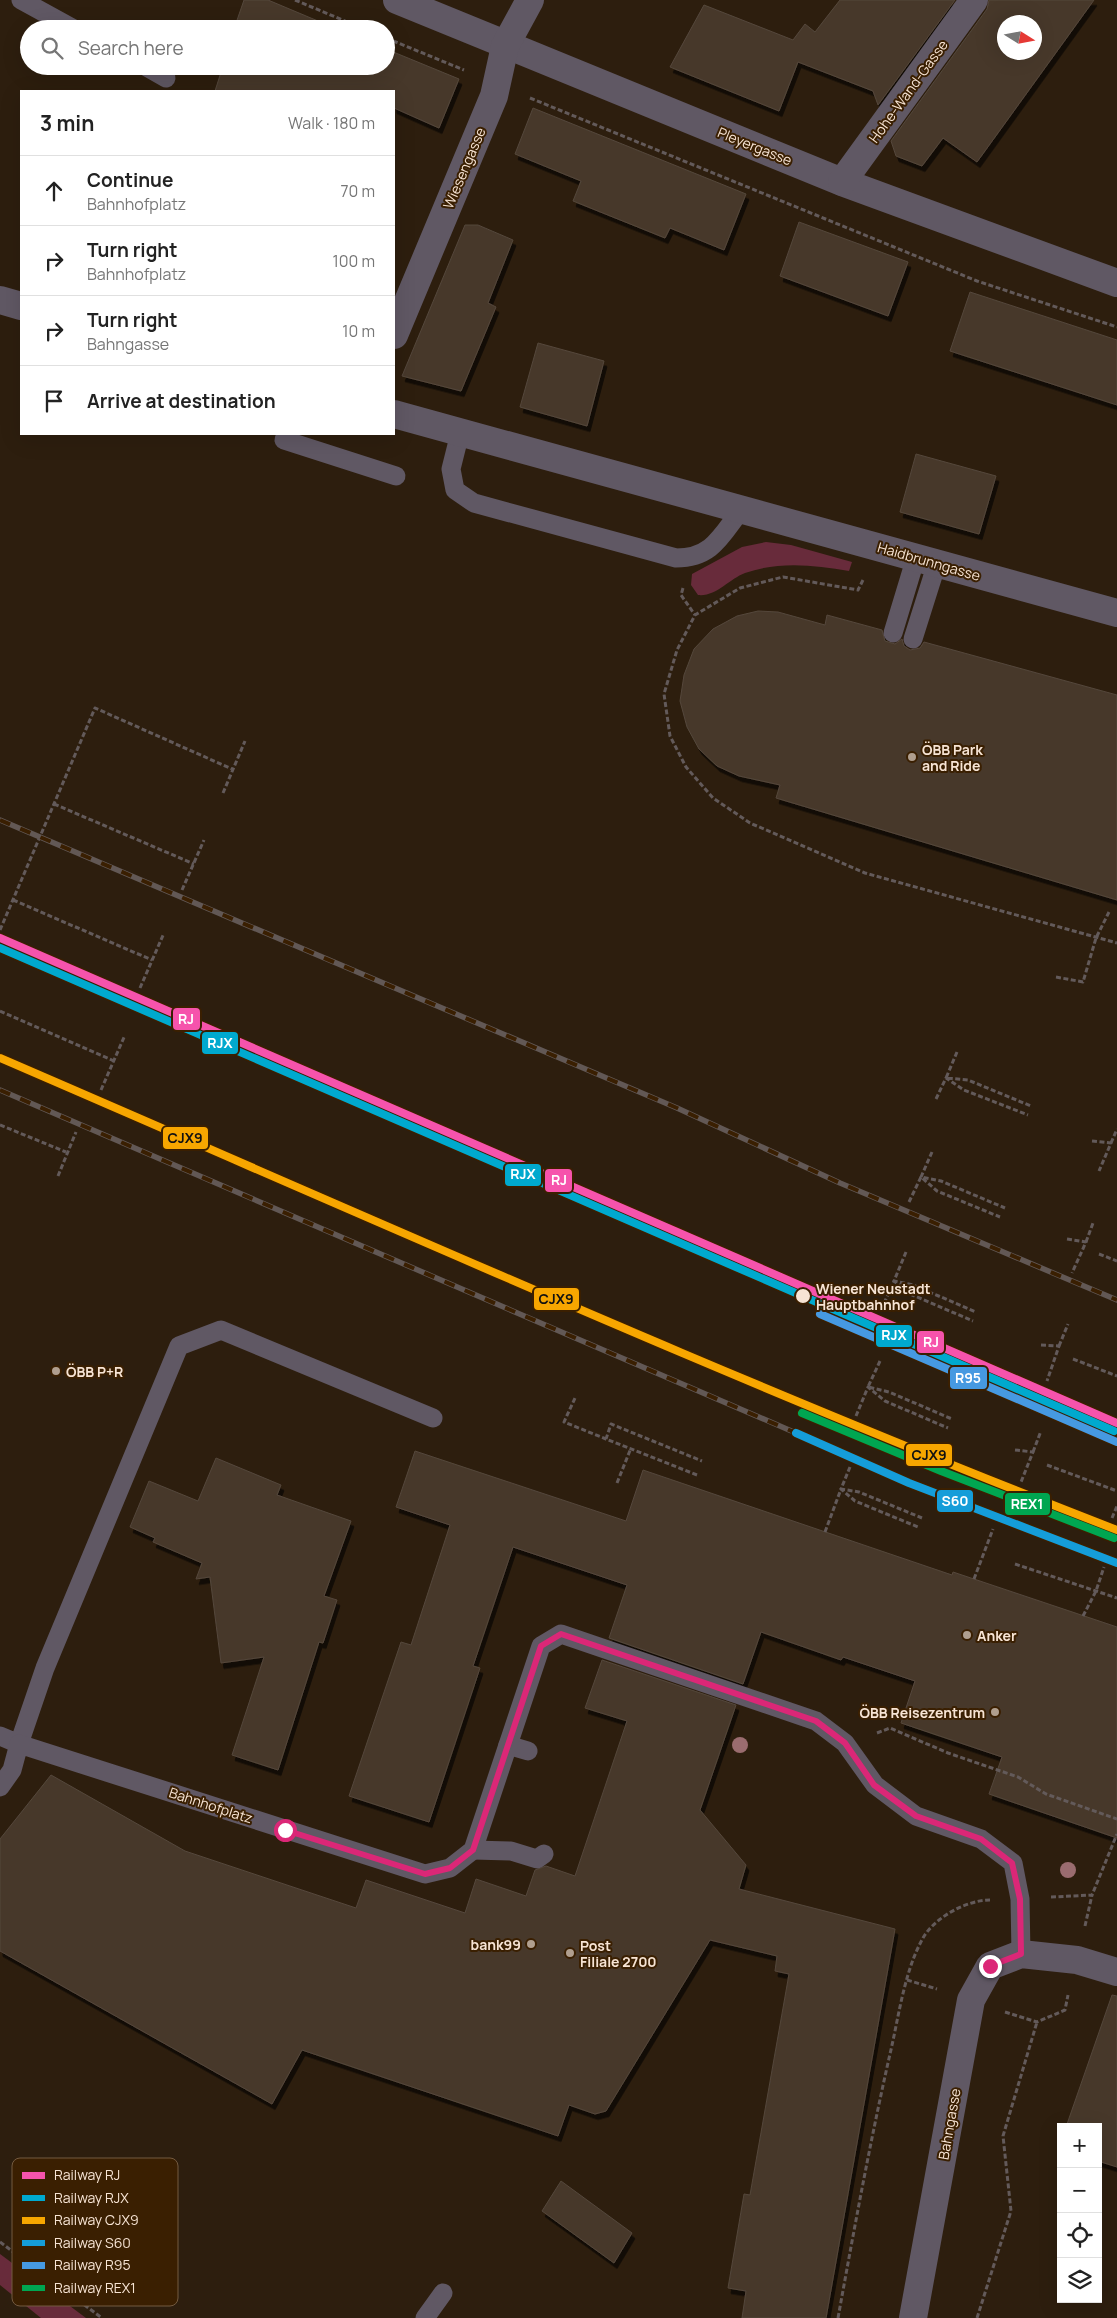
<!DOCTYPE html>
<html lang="en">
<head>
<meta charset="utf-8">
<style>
	:root { --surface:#fff; --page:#f6f6f6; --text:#222; --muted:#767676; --line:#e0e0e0 }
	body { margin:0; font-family:Manrope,sans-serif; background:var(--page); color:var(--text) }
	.controls { position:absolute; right:15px; bottom:15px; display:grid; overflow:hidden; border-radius:0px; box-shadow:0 5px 20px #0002 }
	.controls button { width:45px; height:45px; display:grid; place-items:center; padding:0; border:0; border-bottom:1px solid var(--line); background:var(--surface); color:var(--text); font:25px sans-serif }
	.compass { position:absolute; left:997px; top:15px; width:45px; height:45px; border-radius:50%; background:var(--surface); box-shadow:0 5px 20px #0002; rotate:101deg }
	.stop { position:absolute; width:15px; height:15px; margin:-11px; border:4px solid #db2777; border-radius:50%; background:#fff }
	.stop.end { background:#db2777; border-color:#fff; box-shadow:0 1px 5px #0008 }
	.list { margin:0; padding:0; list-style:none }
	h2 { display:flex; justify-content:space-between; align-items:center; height:65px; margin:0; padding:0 20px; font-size:21px }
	h2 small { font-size:16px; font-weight:400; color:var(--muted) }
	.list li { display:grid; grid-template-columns:32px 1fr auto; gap:15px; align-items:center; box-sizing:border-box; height:70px; padding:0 20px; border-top:1px solid var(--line) }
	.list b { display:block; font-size:19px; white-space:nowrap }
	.list p { margin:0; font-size:16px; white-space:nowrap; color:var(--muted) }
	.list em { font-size:16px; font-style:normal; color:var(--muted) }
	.icon { flex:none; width:28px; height:28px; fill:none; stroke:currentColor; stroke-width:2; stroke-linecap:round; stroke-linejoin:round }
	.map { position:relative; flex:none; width:1117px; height:2318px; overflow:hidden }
	.search { position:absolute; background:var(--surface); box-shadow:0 5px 20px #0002; left:20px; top:20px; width:375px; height:55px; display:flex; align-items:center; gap:12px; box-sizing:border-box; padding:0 18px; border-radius:28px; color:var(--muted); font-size:19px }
	.panel { position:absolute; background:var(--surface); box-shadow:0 5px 20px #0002; left:20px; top:90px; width:375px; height:345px; border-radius:0px }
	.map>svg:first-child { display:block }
	.green { fill:#682b3b }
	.building { fill:#46392c; stroke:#55473b; fill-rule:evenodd; filter:url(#shadow) }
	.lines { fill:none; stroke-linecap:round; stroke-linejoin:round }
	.path { stroke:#635a5a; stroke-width:3; stroke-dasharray:5 2.5; stroke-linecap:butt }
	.service { stroke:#605864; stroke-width:19 }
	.minor { stroke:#605864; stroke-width:28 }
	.rail-casing { stroke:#625855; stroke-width:5.5 }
	.rail { stroke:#3a1f01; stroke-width:4; stroke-dasharray:11; stroke-linecap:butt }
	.rail-1-casing { stroke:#3a1f01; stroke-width:11 }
	.rail-2-casing { stroke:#3a1f01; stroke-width:11 }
	.rail-3-casing { stroke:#3a1f01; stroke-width:11 }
	.rail-4-casing { stroke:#3a1f01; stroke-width:11 }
	.rail-5-casing { stroke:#3a1f01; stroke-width:11 }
	.rail-6-casing { stroke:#3a1f01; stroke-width:11 }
	.rail-1 { stroke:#f653ac; stroke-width:8 }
	.rail-2 { stroke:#00a9ce; stroke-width:8 }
	.rail-3 { stroke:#f7a600; stroke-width:8 }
	.rail-4 { stroke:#159dd9; stroke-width:8 }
	.rail-5 { stroke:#4699e1; stroke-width:8 }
	.rail-6 { stroke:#00a651; stroke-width:8 }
	.tree { fill:#9a6c6f }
	.route { stroke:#db2777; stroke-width:6 }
	.poi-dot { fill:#b09f8f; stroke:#3a1f01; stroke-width:2 }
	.stop-dot { fill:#f7e4d4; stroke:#3a1f01; stroke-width:2 }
	.labels { text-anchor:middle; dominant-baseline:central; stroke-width:4; stroke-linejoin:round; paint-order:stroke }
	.street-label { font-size:14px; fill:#f7e4d4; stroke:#3a1f01 }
	.poi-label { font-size:14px; font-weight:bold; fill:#f7e4d4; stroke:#3a1f01; text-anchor:start }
	.stop-label { font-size:14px; font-weight:bold; fill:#f7e4d4; stroke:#3a1f01; text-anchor:start }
	.key { fill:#3a1f01; stroke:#735a40; stroke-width:1 }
	.key-label { font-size:14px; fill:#f7e4d4 }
	.line-badge { stroke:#3a1f01; stroke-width:2 }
	.badge-label { font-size:14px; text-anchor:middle; font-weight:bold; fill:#fff }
	.pale-badge-label { font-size:14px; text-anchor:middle; font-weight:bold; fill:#111 }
</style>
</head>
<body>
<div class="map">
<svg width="1117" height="2318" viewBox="0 0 1117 2318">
	<defs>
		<filter id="shadow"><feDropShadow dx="3" dy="5.5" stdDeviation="0" flood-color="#0009"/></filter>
	</defs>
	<rect width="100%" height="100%" fill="#2d1e0e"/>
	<g class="green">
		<path d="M 766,542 L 791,545 L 852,562 L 849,571 C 814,565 779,561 745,573 C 729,579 716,597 698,595 L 691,585 L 692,574 L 742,547 Z"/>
		<path d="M 0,2254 L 86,2318 L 41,2318 L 0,2285 Z"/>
	</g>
	<g class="building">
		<path d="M 244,0 L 268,0 L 337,29 L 234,29 Z"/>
		<path d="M 840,0 L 955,0 L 878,105 L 873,91 L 798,62 L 779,111 L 670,67 L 704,5 L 793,40 L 805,24 L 815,32 Z"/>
		<path d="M 989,0 L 1094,0 L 977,162 L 943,138 L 922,166 L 896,156 L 891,141 L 987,9 ZM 1004,22 L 1034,22 L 1034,52 L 1004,52 Z"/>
		<path d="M 386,49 L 459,79 L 439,128 L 394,108 L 394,91 L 215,91 L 223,66 L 386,66 Z"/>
		<path d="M 533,108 L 746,194 L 724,250 L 670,228 L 665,238 L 573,201 L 581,181 L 515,154 Z"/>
		<path d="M 799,222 L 908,262 L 888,316 L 780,276 Z"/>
		<path d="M 465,225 L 478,225 L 513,240 L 488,303 L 496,307 L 461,391 L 402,376 Z"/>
		<path d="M 970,292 L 1117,340 L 1117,405 L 950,351 Z"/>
		<path d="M 538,343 L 604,361 L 587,426 L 520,407 Z"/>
		<path d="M 916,454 L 996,476 L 979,534 L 900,512 Z"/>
		<path d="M 758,611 L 778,612 L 825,625 L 827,615 L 882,630 L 885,641 L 895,644 L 902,639 L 904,646 L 910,650 L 920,648 L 924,642 L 1117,695 L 1117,900 L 776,798 L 780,785 L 739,776 L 717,766 L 699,749 L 687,727 L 680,701 L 684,675 L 694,649 L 713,629 L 737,616 Z"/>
		<path d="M 415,1451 L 626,1521 L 643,1470 L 952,1575 L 953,1572 L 1117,1627 L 1117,1838 L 989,1794 L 1002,1757 L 901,1723 L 915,1681 L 843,1657 L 841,1660 L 761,1632 L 743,1684 L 609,1638 L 627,1585 L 513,1547 L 473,1666 L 480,1668 L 429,1822 L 349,1796 L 401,1642 L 411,1645 L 450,1525 L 396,1507 Z"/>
		<path d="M 216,1458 L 281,1485 L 277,1495 L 351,1521 L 324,1596 L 337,1600 L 323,1643 L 319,1642 L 278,1770 L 232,1755 L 264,1657 L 221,1663 L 210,1577 L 196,1579 L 202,1563 L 153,1542 L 155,1538 L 130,1527 L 149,1481 L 198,1501 Z"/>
		<path d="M 602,1660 L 736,1705 L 700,1810 L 746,1865 L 739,1889 L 895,1929 L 826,2318 L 742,2318 L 746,2291 L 728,2288 L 744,2194 L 750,2195 L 789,1974 L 775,1971 L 777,1956 L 710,1940 L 606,2111 L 595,2114 L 569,2105 L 558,2136 L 302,2050 L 272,2104 L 0,1951 L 0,1839 L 51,1775 L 185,1851 L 356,1908 L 366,1880 L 465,1913 L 476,1879 L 526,1896 L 535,1870 L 546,1866 L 575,1876 L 627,1721 L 585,1708 Z"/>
		<path d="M 1112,1995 L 1117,1996 L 1117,2167 L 1098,2161 L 1098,2127 L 1066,2127 Z"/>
		<path d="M 561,2181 L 632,2233 L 614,2263 L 542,2211 Z"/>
	</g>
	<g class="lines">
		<g class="path">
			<path d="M 295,0 L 364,29"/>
			<path d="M 386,38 L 464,70"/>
			<path d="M 530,98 L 977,281 L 1117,327"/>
			<path d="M 863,580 L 858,590 L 783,577 L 740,588 L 695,615 L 677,650 L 664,694 L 670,736 L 686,767 L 713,798 L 750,823 L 865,873 L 1117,943"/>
			<path d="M 683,588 L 681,595 L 695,615"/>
			<path d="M 223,793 L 245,741"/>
			<path d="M 54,804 L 194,864"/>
			<path d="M 182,890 L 204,840"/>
			<path d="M 13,900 L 152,960"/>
			<path d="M 0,930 L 95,708 L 232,769"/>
			<path d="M 1056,977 L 1083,982 L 1096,938 L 1109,912"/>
			<path d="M 140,988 L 164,933"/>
			<path d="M 0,1011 L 114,1061"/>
			<path d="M 957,1052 L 946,1078 L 968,1080 L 1031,1106"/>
			<path d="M 101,1090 L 125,1035"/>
			<path d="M 936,1099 L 946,1078 L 964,1090 L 1028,1115"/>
			<path d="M 0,1125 L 66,1152"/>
			<path d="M 1092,1141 L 1111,1143 L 1099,1171"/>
			<path d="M 1111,1143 L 1117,1129"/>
			<path d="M 932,1152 L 921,1177 L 941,1181 L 1005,1208"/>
			<path d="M 58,1176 L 76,1132"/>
			<path d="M 909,1202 L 921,1177 L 937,1191 L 1000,1217"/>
			<path d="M 1067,1239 L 1086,1242 L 1072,1273"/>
			<path d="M 1086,1242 L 1093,1223"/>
			<path d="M 906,1252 L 894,1281 L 913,1285 L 976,1312"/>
			<path d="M 1099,1254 L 1117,1261"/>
			<path d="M 881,1310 L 894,1281 L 910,1294 L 973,1321"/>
			<path d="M 1041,1345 L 1059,1346 L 1047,1381"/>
			<path d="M 1059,1346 L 1068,1324"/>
			<path d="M 1073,1359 L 1117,1376"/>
			<path d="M 880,1361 L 868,1387 L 889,1392 L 952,1419"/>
			<path d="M 575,1398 L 564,1422 L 606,1439"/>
			<path d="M 856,1416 L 868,1387 L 885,1401 L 948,1428"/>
			<path d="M 1015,1450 L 1033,1452 L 1021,1482"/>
			<path d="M 1033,1452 L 1041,1431"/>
			<path d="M 1047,1465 L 1117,1491"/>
			<path d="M 850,1467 L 841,1489 L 855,1501 L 918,1527"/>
			<path d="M 697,1475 L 606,1439 L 611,1424 L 702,1461"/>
			<path d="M 617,1483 L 631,1448"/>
			<path d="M 1112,1518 L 1117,1506"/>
			<path d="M 825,1532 L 841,1489 L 859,1492 L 922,1518"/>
			<path d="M 1015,1564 L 1117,1598"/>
			<path d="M 974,1579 L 993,1529"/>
			<path d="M 1083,1616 L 1096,1591 L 1104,1567"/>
			<path d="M 877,1733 L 890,1728 L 948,1753 L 1018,1777 L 1046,1794 L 1117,1819"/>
			<path d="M 1051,1897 L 1092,1895 L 1117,1834"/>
			<path d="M 1085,1926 L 1092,1895"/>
			<path d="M 907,1980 L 937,1989"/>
			<path d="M 1005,2012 L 1037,2022 L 1065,2010 L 1068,1995"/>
			<path d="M 0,2242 L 102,2318"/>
			<path d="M 838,2318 C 854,2230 870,2142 890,2054 C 899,2016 904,1972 923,1938 C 935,1917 967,1900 990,1900"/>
			<path d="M 977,2318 L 1011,2211 L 1003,2136 L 1037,2022"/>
		</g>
		<g class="service">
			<path d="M 21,0 L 74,29"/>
			<path d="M 145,66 L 166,78"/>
			<path d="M 460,433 L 451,469 L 455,490 L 474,503 L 676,558 C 712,558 721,536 741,510"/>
			<path d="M 286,434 L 284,440 L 396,476"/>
			<path d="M 893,633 L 916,557"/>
			<path d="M 913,639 L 937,563"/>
			<path d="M 0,1736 L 19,1744 L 45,1668 L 179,1346 L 221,1330 L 433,1418"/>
			<path d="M 508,1745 L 528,1751"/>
			<path d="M 0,1787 L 12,1770 L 19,1744 L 425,1874 L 450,1868 L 473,1850 L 541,1646 L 561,1634 L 816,1721 L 845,1743 L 875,1785 L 916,1816 L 981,1839 L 1013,1863 L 1020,1899 L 1021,1954"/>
			<path d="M 473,1850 L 511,1851 L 537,1859 L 544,1854"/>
			<path d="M 425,2318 L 443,2293"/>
		</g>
		<g class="minor">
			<path d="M 397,0 L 842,182 L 1117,283"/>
			<path d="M 842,182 L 974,0"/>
			<path d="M 0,300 L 21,306"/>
			<path d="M 394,335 L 494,96 L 505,46 L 530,0"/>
			<path d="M 394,414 L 1117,613"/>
			<path d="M 913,2318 L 971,2000 L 990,1966 L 1021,1954 L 1077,1960 L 1117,1972"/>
		</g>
		<g class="rail-casing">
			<g id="rail">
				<path d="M 0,820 L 677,1108 L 840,1183 L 1117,1300"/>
				<path d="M 0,1090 L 796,1433"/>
			</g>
		</g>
		<use href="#rail" class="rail"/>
		<g class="rail-1-casing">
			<path id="rail-1" d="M 0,938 L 1117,1423"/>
		</g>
		<g class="rail-2-casing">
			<path id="rail-2" d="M 0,948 L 1114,1431"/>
		</g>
		<g class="rail-3-casing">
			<path id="rail-3" d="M 0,1058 C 371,1218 740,1384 1117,1530"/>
		</g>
		<g class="rail-4-casing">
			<path id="rail-4" d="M 796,1433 L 909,1483 L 1117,1563"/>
		</g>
		<g class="rail-5-casing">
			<path id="rail-5" d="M 820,1314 L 1117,1442"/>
		</g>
		<g class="rail-6-casing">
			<path id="rail-6" d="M 802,1413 L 941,1471 L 1114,1538"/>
		</g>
		<use href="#rail-1" class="rail-1"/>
		<use href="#rail-2" class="rail-2"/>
		<use href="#rail-3" class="rail-3"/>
		<use href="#rail-4" class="rail-4"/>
		<use href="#rail-5" class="rail-5"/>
		<use href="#rail-6" class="rail-6"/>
	</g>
	<g class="tree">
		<circle cx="740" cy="1745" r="8"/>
		<circle cx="1068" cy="1870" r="8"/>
	</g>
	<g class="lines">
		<path class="route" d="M 285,1830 L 425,1874 L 450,1868 L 473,1850 L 541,1646 L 561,1634 L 816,1721 L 845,1743 L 874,1785 L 916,1816 L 981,1839 L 1012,1863 L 1020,1899 L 1021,1954 L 990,1966"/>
	</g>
	<g class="poi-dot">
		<circle cx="912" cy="757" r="5"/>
		<circle cx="56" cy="1371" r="5"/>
		<circle cx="967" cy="1635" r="5"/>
		<circle cx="995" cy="1712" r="5"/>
		<circle cx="531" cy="1944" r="5"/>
		<circle cx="570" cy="1953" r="5"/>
	</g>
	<circle class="stop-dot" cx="803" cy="1296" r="8"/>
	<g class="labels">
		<g class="street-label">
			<text transform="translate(908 91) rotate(-54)">Hohe-Wand-Gasse</text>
			<text transform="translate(755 146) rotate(22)">Pleyergasse</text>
			<text transform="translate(464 168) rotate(-67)">Wiesengasse</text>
			<text transform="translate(929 561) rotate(16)">Haidbrunngasse</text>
			<text transform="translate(211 1805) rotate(18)">Bahnhofplatz</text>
			<text transform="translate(949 2124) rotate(-80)">Bahngasse</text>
		</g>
		<g class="poi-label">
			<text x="922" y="749">ÖBB Park<tspan x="922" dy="16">and Ride</tspan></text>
			<text x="66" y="1371">ÖBB P+R</text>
			<text x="977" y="1635">Anker</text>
			<text x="985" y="1712" text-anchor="end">ÖBB Reisezentrum</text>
			<text x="521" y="1944" text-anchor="end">bank99</text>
			<text x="580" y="1945">Post<tspan x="580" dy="16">Filiale 2700</tspan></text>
		</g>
		<g class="stop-label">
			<text x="816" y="1288">Wiener Neustadt<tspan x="816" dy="16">Hauptbahnhof</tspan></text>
		</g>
	</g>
	<rect x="12" y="2158" width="166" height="148" rx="8" class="key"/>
	<rect x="22" y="2172" width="23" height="7" fill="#f653ac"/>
	<rect x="22" y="2195" width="23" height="6" fill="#00a9ce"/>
	<rect x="22" y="2217" width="23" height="7" fill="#f7a600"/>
	<rect x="22" y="2240" width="23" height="6" fill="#159dd9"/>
	<rect x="22" y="2262" width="23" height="7" fill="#4699e1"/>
	<rect x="22" y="2285" width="23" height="6" fill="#00a651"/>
	<g class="key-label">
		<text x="54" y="2180">Railway RJ</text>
		<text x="54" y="2203">Railway RJX</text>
		<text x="54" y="2225">Railway CJX9</text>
		<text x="54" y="2248">Railway S60</text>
		<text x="54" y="2270">Railway R95</text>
		<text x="54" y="2293">Railway REX1</text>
	</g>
	<g class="line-badge">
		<rect x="172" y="1007" width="29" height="24" rx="5" fill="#f653ac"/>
		<rect x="201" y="1031" width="38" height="24" rx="5" fill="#00a9ce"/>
		<rect x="162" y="1126" width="47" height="24" rx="5" fill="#f7a600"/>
		<rect x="504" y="1163" width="38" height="24" rx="5" fill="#00a9ce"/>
		<rect x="544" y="1168" width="29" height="25" rx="5" fill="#f653ac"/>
		<rect x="533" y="1287" width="47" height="24" rx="5" fill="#f7a600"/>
		<rect x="875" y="1324" width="38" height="24" rx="5" fill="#00a9ce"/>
		<rect x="916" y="1330" width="29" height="24" rx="5" fill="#f653ac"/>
		<rect x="949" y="1366" width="39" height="24" rx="5" fill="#4699e1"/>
		<rect x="905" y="1443" width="48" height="24" rx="5" fill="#f7a600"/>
		<rect x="936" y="1489" width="38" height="24" rx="5" fill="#159dd9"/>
		<rect x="1004" y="1492" width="47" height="24" rx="5" fill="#00a651"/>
	</g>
	<g class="badge-label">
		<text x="186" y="1024">RJ</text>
		<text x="220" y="1048">RJX</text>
		<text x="523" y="1179">RJX</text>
		<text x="559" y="1185">RJ</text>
		<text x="894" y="1340">RJX</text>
		<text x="931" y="1347">RJ</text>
		<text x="968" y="1383">R95</text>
		<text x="955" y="1506">S60</text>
		<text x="1027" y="1509">REX1</text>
	</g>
	<g class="pale-badge-label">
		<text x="185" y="1143">CJX9</text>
		<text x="556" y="1304">CJX9</text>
		<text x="929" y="1460">CJX9</text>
	</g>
</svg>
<div class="controls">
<button>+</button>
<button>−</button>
<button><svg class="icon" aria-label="locate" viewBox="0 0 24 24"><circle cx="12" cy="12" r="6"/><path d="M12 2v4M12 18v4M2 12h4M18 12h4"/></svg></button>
<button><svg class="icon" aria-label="layers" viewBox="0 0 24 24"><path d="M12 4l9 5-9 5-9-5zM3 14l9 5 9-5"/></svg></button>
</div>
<svg class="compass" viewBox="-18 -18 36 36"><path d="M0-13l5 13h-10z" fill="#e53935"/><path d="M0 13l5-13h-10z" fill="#767676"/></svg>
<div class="stop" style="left:285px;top:1830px"></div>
<div class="stop end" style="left:990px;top:1966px"></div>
<div class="search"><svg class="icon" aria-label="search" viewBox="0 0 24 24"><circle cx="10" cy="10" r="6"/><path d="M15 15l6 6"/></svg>Search here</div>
<section class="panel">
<h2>3 min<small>Walk · 180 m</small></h2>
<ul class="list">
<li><svg class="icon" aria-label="ahead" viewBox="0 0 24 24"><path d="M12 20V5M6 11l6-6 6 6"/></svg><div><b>Continue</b><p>Bahnhofplatz</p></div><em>70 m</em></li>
<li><svg class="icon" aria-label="right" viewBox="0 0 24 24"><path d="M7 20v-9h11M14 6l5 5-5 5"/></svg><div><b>Turn right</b><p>Bahnhofplatz</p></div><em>100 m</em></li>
<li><svg class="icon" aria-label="right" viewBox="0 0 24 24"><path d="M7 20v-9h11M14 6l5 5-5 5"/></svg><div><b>Turn right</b><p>Bahngasse</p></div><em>10 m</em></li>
<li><svg class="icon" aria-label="arrive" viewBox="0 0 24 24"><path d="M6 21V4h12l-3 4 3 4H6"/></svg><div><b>Arrive at destination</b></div></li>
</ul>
</section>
</div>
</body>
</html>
